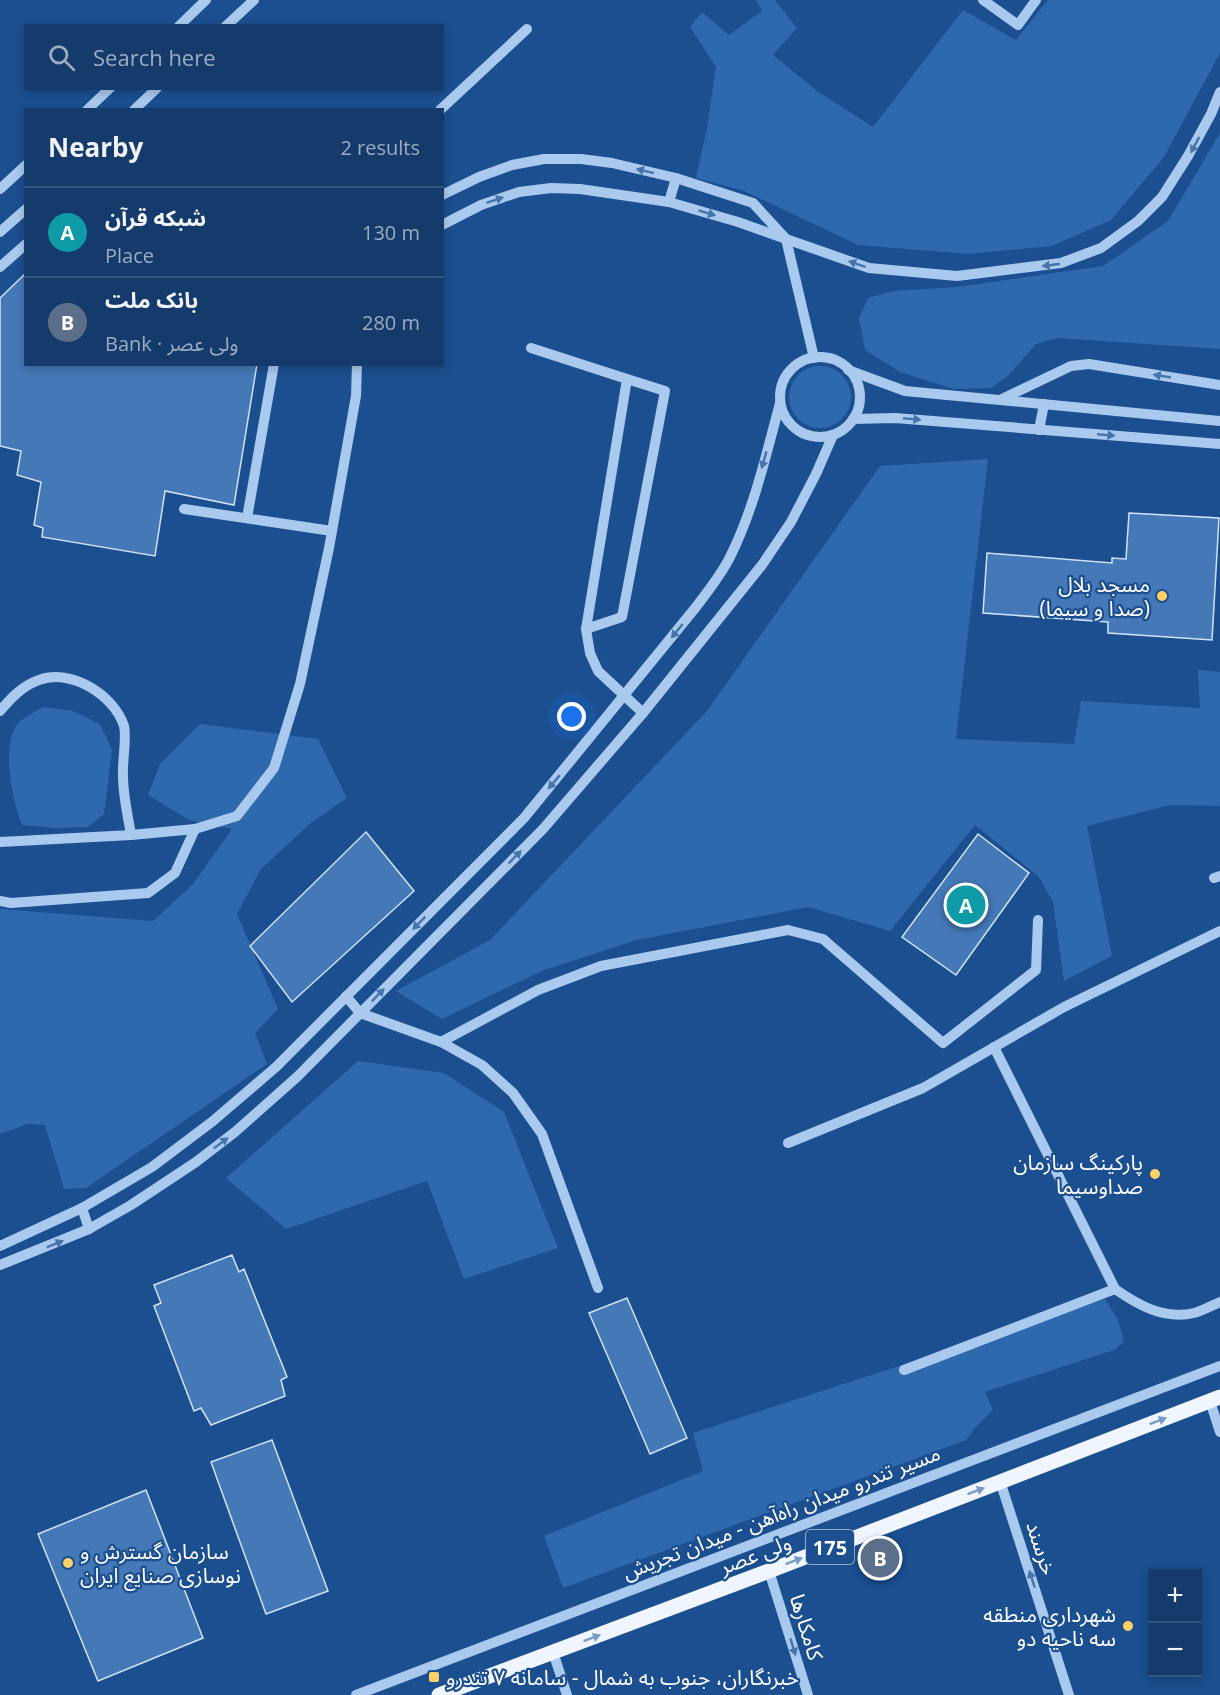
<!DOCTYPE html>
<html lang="en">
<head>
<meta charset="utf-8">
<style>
	:root { --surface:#143b6b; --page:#214673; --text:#f1f3f6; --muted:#9dadc1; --line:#33557e; --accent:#e797bd }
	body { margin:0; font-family:"Open Sans","Noto Sans Arabic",sans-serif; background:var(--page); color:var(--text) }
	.controls { position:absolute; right:18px; bottom:18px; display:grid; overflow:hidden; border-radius:0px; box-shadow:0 3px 9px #0003 }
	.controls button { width:54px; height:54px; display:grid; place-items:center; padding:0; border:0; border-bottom:2px solid var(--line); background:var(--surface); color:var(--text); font:30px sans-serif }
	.you { position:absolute; left:572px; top:717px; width:21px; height:21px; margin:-15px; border:4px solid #fff; border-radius:50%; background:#1a73e8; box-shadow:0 0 0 9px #1a73e833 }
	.badge { display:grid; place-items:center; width:39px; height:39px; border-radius:50%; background:var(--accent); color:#fff; font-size:20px; font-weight:700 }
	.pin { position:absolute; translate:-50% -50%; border:3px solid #fff; box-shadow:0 2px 6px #0006 }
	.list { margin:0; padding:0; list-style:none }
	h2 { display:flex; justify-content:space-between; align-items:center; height:78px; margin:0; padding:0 24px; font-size:26px }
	h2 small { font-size:20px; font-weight:400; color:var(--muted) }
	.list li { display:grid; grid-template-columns:39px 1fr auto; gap:18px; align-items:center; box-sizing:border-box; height:90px; padding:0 24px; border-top:2px solid var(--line) }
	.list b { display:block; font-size:22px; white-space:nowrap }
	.list p { margin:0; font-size:20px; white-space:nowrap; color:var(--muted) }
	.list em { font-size:20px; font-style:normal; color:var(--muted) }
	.icon { flex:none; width:33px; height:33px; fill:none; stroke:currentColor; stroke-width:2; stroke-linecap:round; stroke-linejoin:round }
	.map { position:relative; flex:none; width:1220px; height:1695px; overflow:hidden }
	.search { position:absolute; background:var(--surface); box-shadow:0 3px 9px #0003; left:24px; top:24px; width:420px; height:66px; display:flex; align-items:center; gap:15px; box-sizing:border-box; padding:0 21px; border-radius:0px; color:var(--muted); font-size:22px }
	.panel { position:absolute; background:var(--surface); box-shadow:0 3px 9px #0003; left:24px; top:108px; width:420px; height:258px; border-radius:0px }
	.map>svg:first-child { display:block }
	.green { fill:#2e69ad }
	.building { fill:#4478b7; stroke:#cfe3fa; stroke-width:1.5 }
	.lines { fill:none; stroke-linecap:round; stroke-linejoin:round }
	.minor { stroke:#a9c9ee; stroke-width:10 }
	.major { stroke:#f0f6ff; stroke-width:15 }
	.oneway { fill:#4674ac }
	.oneway2 { fill:#7b9ac1 }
	.poi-dot { fill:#ffd166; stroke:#1b4f8f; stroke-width:2 }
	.labels { text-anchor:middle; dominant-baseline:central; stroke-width:4.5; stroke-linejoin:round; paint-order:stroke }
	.shield { fill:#1b4f8f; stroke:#bbcadd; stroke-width:1.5 }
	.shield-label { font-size:20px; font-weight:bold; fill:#fff }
	.poi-label { font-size:21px; fill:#fff; stroke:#1b4f8f; text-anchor:end }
	.street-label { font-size:21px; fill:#fff; stroke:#1b4f8f }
</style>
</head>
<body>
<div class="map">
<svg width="1220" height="1695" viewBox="0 0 1220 1695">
	<rect width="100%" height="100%" fill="#1b4f8f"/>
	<g class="green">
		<path d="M 756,0 L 775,0 L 797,28 L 773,55 L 817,91 L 873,127 L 963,10 L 1016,40 L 1048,0 L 1220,0 L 1220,53 L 1164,157 L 1111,220 L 1052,246 L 969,254 L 858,245 L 744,191 L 696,178 L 707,128 L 716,67 L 690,27 L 702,12 L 729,35 L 762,11 Z"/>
		<path d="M 1220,133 L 1220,349 L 1057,338 L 1036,344 L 1008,376 L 991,388 L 954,389 L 900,372 L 865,350 L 859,318 L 868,298 L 893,291 L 957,287 L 1103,266 L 1168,221 Z"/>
		<circle cx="820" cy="397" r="31"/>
		<path d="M 988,459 L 956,739 L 1074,744 L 1081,701 L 1200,708 L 1198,670 L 1220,672 L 1220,806 L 1170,805 L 1087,826 L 1112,956 L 1064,981 L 1053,902 L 1039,877 L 975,825 L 890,931 L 808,907 L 637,940 L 544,970 L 442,1019 L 396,991 L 490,940 L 707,711 L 880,466 Z"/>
		<path d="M 43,707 L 73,711 L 100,724 L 112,750 L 104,814 L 88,827 L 55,828 L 22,825 C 12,799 0,744 19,722 C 26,716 35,712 43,707 Z"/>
		<path d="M 200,724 L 318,739 L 347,798 L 312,822 L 261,869 L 237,914 L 278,1009 L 255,1033 L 267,1064 L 86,1188 L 64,1189 L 45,1125 L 28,1124 L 0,1134 L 0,909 L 153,921 L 193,884 L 232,829 L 189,820 L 148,795 L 160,764 Z"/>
		<path d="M 358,1061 L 444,1073 L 504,1112 L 558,1248 L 464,1279 L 427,1181 L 286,1229 L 226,1178 Z"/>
		<path d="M 1105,1299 L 1118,1320 L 1124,1342 L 1114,1350 L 985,1392 L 993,1410 L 975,1428 L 966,1440 L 563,1588 L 544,1536 L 703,1471 L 693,1433 Z"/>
	</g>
	<g class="building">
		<path d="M 26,273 L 26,364 L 257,364 L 234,505 L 165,491 L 155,556 L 42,537 L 43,528 L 34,525 L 41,482 L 17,475 L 21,451 L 0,446 L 0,298 Z"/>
		<path d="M 1129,513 L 1219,518 L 1212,640 L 1108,633 L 1108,622 L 983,613 L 987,553 L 1112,563 L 1112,558 L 1126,559 Z"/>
		<path d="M 366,832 L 414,891 L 292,1002 L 250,946 Z"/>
		<path d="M 978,834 L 1029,873 L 956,975 L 902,937 Z"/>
		<path d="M 232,1255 L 239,1272 L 244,1269 L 287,1377 L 281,1380 L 285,1396 L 211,1425 L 201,1408 L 194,1411 L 154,1306 L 161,1303 L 154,1285 Z"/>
		<path d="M 627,1298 L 687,1438 L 650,1454 L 589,1313 Z"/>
		<path d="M 272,1440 L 328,1591 L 266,1614 L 211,1462 Z"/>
		<path d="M 146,1490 L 203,1638 L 98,1681 L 38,1534 Z"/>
	</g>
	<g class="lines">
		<g class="minor">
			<path d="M 983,0 L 1018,25 L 1036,0"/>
			<path d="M 179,26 L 206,0"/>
			<path d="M 226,26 L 254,0"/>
			<path d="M 87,110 L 110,88"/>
			<path d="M 134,110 L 157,88"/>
			<path d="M 440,110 L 527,29"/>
			<path d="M 0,189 L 26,165"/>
			<path d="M 442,195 L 479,177 L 512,165 L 544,159 L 581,159 L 612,163 L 676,178 L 753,203 L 786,239 L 869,268 L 957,276 L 1061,263 L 1101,248 L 1138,221 L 1162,197 L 1188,156 L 1211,114 L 1220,92"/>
			<path d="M 669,202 L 676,178"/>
			<path d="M 442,225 L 481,205 L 519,192 L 551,188 L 580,189 L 669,202 L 738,222 L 786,239 L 814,358"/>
			<path d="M 0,232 L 26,209"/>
			<path d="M 0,267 L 26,244"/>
			<path d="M 531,348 L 627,379 L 586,629 L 590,653 L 598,671 L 643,713"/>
			<circle cx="820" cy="397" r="40"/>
			<path d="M 848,370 L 905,391 L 1220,421"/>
			<path d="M 1002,399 L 1071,366 L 1089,364 L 1220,385"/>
			<path d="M 853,419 L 895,418 L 1220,444"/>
			<path d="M 1039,430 L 1044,404"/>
			<path d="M 184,509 L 332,531"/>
			<path d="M 247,518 L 274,364"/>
			<path d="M 586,629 L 622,617 L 665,391 L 627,379"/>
			<path d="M 0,711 C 11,698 22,686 39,680 C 71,668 114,695 124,726 C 127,736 122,763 123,776 C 123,796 128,816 131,835 L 0,842"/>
			<path d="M 131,835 L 195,829 L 237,816 L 274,768 L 300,684 L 329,548 L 356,396 L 357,364"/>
			<path d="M 1214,878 L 1220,876"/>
			<path d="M 0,901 L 11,903 L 148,893 L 175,873 L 195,829"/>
			<path d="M 346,996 L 360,1013 L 441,1042 L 482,1065 L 513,1093 L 542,1134 L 598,1288"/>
			<path d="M 441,1042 L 538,990 L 601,966 L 788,930 L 823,939 L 943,1043 L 1036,970 L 1038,920"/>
			<path d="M 994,1047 L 1115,1289"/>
			<path d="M 788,1143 L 923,1088 L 1064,1007 L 1220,931"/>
			<path d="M 82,1208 L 89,1229"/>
			<path d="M 0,1246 L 82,1208 L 152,1167 L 213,1121 L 276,1067 L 524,818 L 696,607 C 708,591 721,575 730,557 C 754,509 766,455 780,403"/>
			<path d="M 0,1265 L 89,1229 L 131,1205 L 196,1162 L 235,1132 L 297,1077 L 543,829 L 643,713 L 762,565 L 791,522 L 816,474 L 833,435"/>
			<path d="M 904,1370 L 1115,1289 C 1138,1305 1164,1320 1194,1313 C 1202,1311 1211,1306 1220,1302"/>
			<path d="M 1210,1401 L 1220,1432"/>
			<path d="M 1000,1481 L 1069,1695"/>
			<path d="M 769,1571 L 808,1695"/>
			<path d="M 553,1652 L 567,1695"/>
			<path d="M 356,1695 L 1220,1366"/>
		</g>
		<path class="major" d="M 439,1695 L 769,1571 L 1220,1397"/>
	</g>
	<defs><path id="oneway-solid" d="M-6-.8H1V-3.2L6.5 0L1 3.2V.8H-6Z" transform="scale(1.5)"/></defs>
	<g class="oneway">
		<use href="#oneway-solid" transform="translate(1195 145) rotate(118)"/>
		<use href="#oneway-solid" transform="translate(645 171) rotate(-166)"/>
		<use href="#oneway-solid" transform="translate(495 200) rotate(-18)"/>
		<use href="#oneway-solid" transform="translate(707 213) rotate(17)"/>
		<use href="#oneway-solid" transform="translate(857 264) rotate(-161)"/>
		<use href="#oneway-solid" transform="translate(1051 265) rotate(172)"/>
		<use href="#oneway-solid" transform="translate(1162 376) rotate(-171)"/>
		<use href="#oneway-solid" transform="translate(912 419) rotate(5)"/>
		<use href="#oneway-solid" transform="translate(1106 435) rotate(5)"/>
		<use href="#oneway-solid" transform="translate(764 460) rotate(106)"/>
		<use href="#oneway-solid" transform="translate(677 631) rotate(129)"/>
		<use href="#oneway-solid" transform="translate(554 782) rotate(130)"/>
		<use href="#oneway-solid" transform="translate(515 857) rotate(-45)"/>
		<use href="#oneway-solid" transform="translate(419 923) rotate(135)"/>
		<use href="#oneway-solid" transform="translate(378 995) rotate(-46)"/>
		<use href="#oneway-solid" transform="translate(221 1143) rotate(-37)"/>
		<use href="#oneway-solid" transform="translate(55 1244) rotate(-22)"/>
		<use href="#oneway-solid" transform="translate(1032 1579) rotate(-108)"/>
		<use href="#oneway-solid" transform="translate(793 1647) rotate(73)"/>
	</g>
	<g class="oneway2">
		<use href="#oneway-solid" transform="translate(1158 1421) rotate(-21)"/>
		<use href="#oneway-solid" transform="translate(976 1491) rotate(-21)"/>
		<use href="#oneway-solid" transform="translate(794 1561) rotate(-21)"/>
		<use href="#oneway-solid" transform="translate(592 1638) rotate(-21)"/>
	</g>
	<g class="poi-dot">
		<circle cx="1162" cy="596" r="6"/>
		<circle cx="1155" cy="1174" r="6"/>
		<circle cx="68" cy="1563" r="6"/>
		<circle cx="1128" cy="1626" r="6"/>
		<rect x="428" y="1671" width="12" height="12" rx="3"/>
	</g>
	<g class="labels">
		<rect class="shield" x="806" y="1530" width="48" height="34" rx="4.5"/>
		<g class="shield-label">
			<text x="830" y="1547">175</text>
		</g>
		<g class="poi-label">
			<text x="1150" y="584">مسجد بلال<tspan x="1150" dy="24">(صدا و سیما)</tspan></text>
			<text x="1143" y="1162">پارکینگ سازمان<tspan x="1143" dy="24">صداوسیما</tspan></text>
			<text x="80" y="1551" text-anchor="start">سازمان گسترش و<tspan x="80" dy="24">نوسازی صنایع ایران</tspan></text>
			<text x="1116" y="1614">شهرداری منطقه<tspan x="1116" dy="24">سه ناحیه دو</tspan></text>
			<text x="446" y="1677" text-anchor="start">خبرنگاران، جنوب به شمال - سامانه ۷ تندرو</text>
		</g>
		<g class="street-label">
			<text transform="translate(781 1512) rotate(-21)">مسیر تندرو میدان راه‌آهن - میدان تجریش</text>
			<text transform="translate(1042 1548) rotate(72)">خرسند</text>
			<text transform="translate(755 1554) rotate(-21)">ولی عصر</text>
			<text transform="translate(807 1627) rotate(73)">کامکارها</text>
		</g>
	</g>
</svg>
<div class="controls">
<button>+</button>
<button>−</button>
</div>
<div class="you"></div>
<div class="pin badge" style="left:966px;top:905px;background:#0f9aa8">A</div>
<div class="pin badge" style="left:880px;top:1558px;background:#5c6f8a">B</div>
<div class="search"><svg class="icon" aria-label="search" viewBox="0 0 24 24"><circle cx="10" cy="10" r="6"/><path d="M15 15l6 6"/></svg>Search here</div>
<section class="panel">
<h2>Nearby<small>2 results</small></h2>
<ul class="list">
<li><span class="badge" style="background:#0f9aa8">A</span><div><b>شبکه قرآن</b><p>Place</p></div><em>130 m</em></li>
<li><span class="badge" style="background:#5c6f8a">B</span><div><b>بانک ملت</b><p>Bank · ولی عصر</p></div><em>280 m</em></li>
</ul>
</section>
</div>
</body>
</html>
